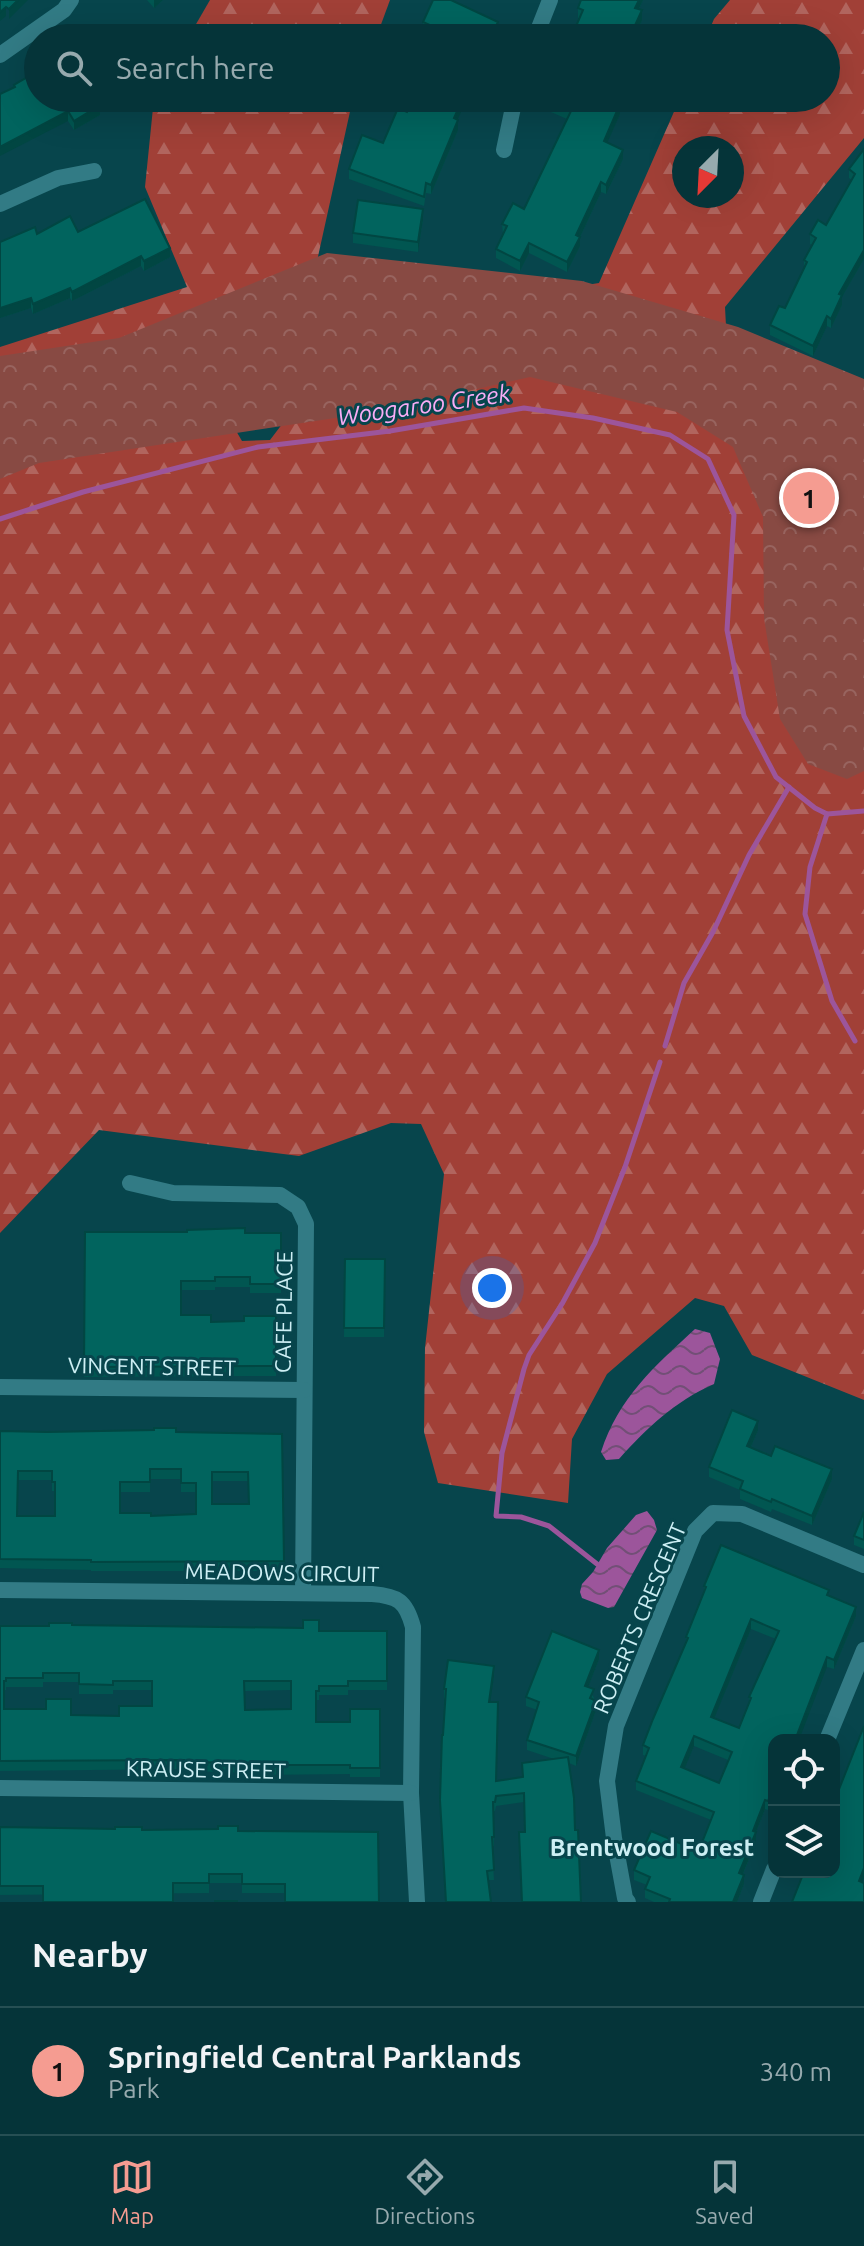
<!DOCTYPE html>
<html lang="en">
<head>
<meta charset="utf-8">
<style>
	:root { --surface:#053439; --page:#133f44; --text:#f1f3f6; --muted:#97aaae; --line:#264f53; --accent:#f59c91 }
	body { margin:0; font-family:Ubuntu,sans-serif; background:var(--page); color:var(--text) }
	.controls { position:absolute; right:24px; bottom:24px; display:grid; overflow:hidden; border-radius:16px; box-shadow:0 8px 32px #0002 }
	.controls button { width:72px; height:72px; display:grid; place-items:center; padding:0; border:0; border-bottom:2px solid var(--line); background:var(--surface); color:var(--text); font:40px sans-serif }
	.compass { position:absolute; left:672px; top:136px; width:72px; height:72px; border-radius:50%; background:var(--surface); box-shadow:0 8px 32px #0002; rotate:204deg }
	.you { position:absolute; left:492px; top:1288px; width:28px; height:28px; margin:-20px; border:6px solid #fff; border-radius:50%; background:#1a73e8; box-shadow:0 0 0 12px #1a73e833 }
	.badge { display:grid; place-items:center; width:52px; height:52px; border-radius:50%; background:var(--accent); color:#111; font-size:26px; font-weight:700 }
	.pin { position:absolute; translate:-50% -50%; border:4px solid #fff; box-shadow:0 2px 8px #0006 }
	.list { margin:0; padding:0; list-style:none }
	h2 { display:flex; justify-content:space-between; align-items:center; height:104px; margin:0; padding:0 32px; font-size:34px }
	h2 small { font-size:26px; font-weight:400; color:var(--muted) }
	.list li { display:grid; grid-template-columns:52px 1fr auto; gap:24px; align-items:center; box-sizing:border-box; height:128px; padding:0 32px; border-top:2px solid var(--line) }
	.list b { display:block; font-size:30px; white-space:nowrap }
	.list p { margin:0; font-size:26px; white-space:nowrap; color:var(--muted) }
	.list em { font-size:26px; font-style:normal; color:var(--muted) }
	.icon { flex:none; width:44px; height:44px; fill:none; stroke:currentColor; stroke-width:2; stroke-linecap:round; stroke-linejoin:round }
	.map { position:relative; flex:none; width:864px; height:1902px; overflow:hidden }
	.search { position:absolute; background:var(--surface); box-shadow:0 8px 32px #0002; left:24px; right:24px; top:24px; height:88px; display:flex; align-items:center; gap:20px; box-sizing:border-box; padding:0 28px; border-radius:44px; color:var(--muted); font-size:30px }
	.sheet { height:232px; background:var(--surface) }
	nav { display:flex; justify-content:space-around; align-items:center; box-sizing:border-box; height:112px; border-top:2px solid var(--line); background:var(--surface); font-size:22px; color:var(--muted) }
	nav a { display:grid; justify-items:center; gap:4px }
	nav .on { color:var(--accent) }
	.map>svg:first-child { display:block }
	.forest { fill:url(#forest-firs); fill-rule:evenodd }
	.park { fill:url(#park-crowns) }
	.water { fill:url(#water-waves) }
	.lines { fill:none; stroke-linecap:round; stroke-linejoin:round }
	.stream { stroke:#9c559b; stroke-width:5 }
	.street { stroke:#327b85; stroke-width:16 }
	.wall { fill:#015651; fill-rule:evenodd }
	.shaded-wall { fill:#014642 }
	.building { fill:#01645e; stroke:#014642; stroke-width:2; fill-rule:evenodd }
	.labels { text-anchor:middle; dominant-baseline:central; stroke-width:6; stroke-linejoin:round; paint-order:stroke }
	.street-label { font-size:22px; fill:#cdeff4; stroke:#07454c }
	.water-label { font-size:24px; font-style:italic; fill:#f8acf5; stroke:#07454c }
	.neighbourhood-label { font-size:24px; font-weight:bold; fill:#cdeff4; stroke:#07454c }
</style>
</head>
<body>
<div class="map">
<svg width="864" height="1902" viewBox="0 0 864 1902">
	<defs>
		<pattern id="forest-firs" width="22" height="20" patternUnits="userSpaceOnUse" patternTransform="scale(2)"><rect width="22" height="20" fill="#a14037"/><path d="M5 1l3.5 6h-7zM16 11l3.5 6h-7z" fill="#b1655e"/></pattern>
		<pattern id="park-crowns" width="20" height="18" patternUnits="userSpaceOnUse" patternTransform="scale(2)"><rect width="20" height="18" fill="#884a43"/><path d="M2 6a3 3 0 1 1 6 0M12 15a3 3 0 1 1 6 0" fill="none" stroke="#98645f"/></pattern>
		<pattern id="water-waves" width="16" height="10" patternUnits="userSpaceOnUse" patternTransform="scale(2)"><rect width="16" height="10" fill="#9c559b"/><path d="M0 5q4-4 8 0t8 0" fill="none" stroke="#724f76"/></pattern>
	</defs>
	<rect width="100%" height="100%" fill="#07454c"/>
	<g class="forest">
		<path d="M 210,0 L 390,0 L 376,38 L 188,38 Z"/>
		<path d="M 730,0 L 864,0 L 864,138 L 725,307 L 728,365 L 864,430 L 864,1400 L 752,1355 L 724,1306 L 695,1298 L 607,1374 L 572,1439 L 568,1503 L 438,1483 L 424,1432 L 425,1348 L 444,1174 L 421,1124 L 391,1123 L 299,1156 L 99,1130 L 0,1233 L 0,347 L 187,287 L 145,187 L 154,98 L 353,98 L 302,329 L 228,417 L 242,441 L 270,440 L 337,352 L 410,313 L 599,283 L 680,98 L 826,98 L 826,38 L 706,38 L 714,19 ZM 684,148 L 732,148 L 732,196 L 684,196 Z"/>
	</g>
	<path class="park" d="M 327,253 L 582,281 L 738,327 L 864,379 L 864,771 L 847,779 L 808,764 L 780,719 L 764,618 L 763,517 L 733,447 L 677,412 L 530,377 L 375,412 L 39,463 L 0,479 L 0,356 L 119,338 Z"/>
	<g class="water">
		<path d="M 695,1329 L 710,1333 L 720,1359 L 714,1384 C 674,1402 648,1427 619,1459 L 606,1460 L 601,1452 C 619,1397 654,1367 695,1329 Z"/>
		<path d="M 647,1511 L 654,1520 L 657,1530 L 614,1607 L 608,1608 L 582,1598 L 580,1592 L 582,1584 L 593,1572 L 607,1548 L 636,1515 Z"/>
	</g>
	<g class="lines">
		<g class="stream">
			<path d="M 0,519 L 83,492 L 258,447 L 390,431 L 524,408 L 593,418 L 670,435 L 708,459 L 734,515 L 727,630 L 744,716 L 776,777 L 815,808 L 827,814 L 864,811"/>
			<path d="M 827,814 L 810,867 L 805,914 L 832,1001 L 855,1041"/>
			<path d="M 665,1046 L 684,983 L 713,932 L 749,855 L 789,787"/>
			<path d="M 597,1564 L 549,1526 L 521,1517 L 496,1516 L 502,1453 L 524,1369 L 529,1355 L 562,1304 L 595,1243 L 625,1167 L 660,1062"/>
		</g>
		<g class="street">
			<path d="M 535,38 L 550,0"/>
			<path d="M 0,55 L 64,10 L 71,0"/>
			<path d="M 504,150 L 515,98"/>
			<path d="M 0,204 L 58,178 L 94,171"/>
			<path d="M 130,1183 L 173,1193 L 280,1195 L 298,1207 L 306,1224 L 303,1593"/>
			<path d="M 0,1387 L 304,1390"/>
			<path d="M 0,1590 L 372,1594 C 398,1596 406,1601 413,1627 L 411,1793 L 417,1902"/>
			<path d="M 827,1740 L 864,1650"/>
			<path d="M 0,1788 L 411,1793"/>
			<path d="M 628,1902 L 625,1898 L 614,1838 L 607,1781 L 616,1726 L 695,1531 L 713,1513 L 742,1514 L 864,1565"/>
			<path d="M 761,1902 L 774,1869"/>
		</g>
	</g>
	<g class="wall">
		<path d="M 147,0 L 163,0 L 154,8 Z"/>
		<path d="M 643,0 L 639,9 L 642,20 L 634,38 L 571,38 L 579,18 L 578,18 L 578,8 Z"/>
		<path d="M 423,22 L 498,32 L 495,38 L 428,38 L 430,35 L 423,32 Z"/>
		<path d="M 14,85 L 100,115 L 74,130 L 68,121 L 14,87 Z"/>
		<path d="M 544,100 L 620,114 L 607,142 L 623,159 L 606,194 L 601,192 L 580,237 L 580,246 L 567,272 L 529,253 L 520,271 L 496,258 L 496,249 L 503,234 L 502,224 L 524,209 L 567,119 L 544,109 Z"/>
		<path d="M 407,112 L 457,120 L 458,130 L 431,194 L 426,193 L 424,206 L 349,179 L 349,169 L 383,143 Z"/>
		<path d="M 864,149 L 864,259 L 842,297 L 842,305 L 831,328 L 827,326 L 813,356 L 770,335 L 770,325 L 785,308 L 804,269 L 804,260 L 812,245 L 810,244 L 810,234 L 826,225 L 852,180 L 849,178 L 849,169 Z"/>
		<path d="M 423,219 L 418,252 L 353,243 L 353,233 Z"/>
		<path d="M 78,232 L 170,257 L 144,271 L 141,266 L 72,301 L 70,298 L 33,314 L 31,308 L 0,318 L 37,234 Z"/>
		<path d="M 85,1232 L 281,1233 L 281,1293 L 250,1293 L 250,1287 L 215,1287 L 215,1290 L 181,1290 L 181,1315 L 211,1322 L 244,1321 L 276,1316 L 276,1376 L 84,1377 Z"/>
		<path d="M 345,1259 L 385,1259 L 384,1337 L 344,1337 Z"/>
		<path d="M 758,1430 L 751,1447 L 832,1479 L 812,1525 L 772,1509 L 771,1512 L 740,1499 L 740,1490 L 709,1477 L 709,1467 Z"/>
		<path d="M 0,1431 L 176,1432 L 282,1434 L 284,1571 L 91,1571 L 91,1570 L 0,1568 ZM 150,1479 L 181,1479 L 181,1492 L 196,1492 L 196,1514 L 151,1516 L 120,1513 L 120,1492 L 150,1492 ZM 18,1480 L 52,1480 L 52,1491 L 55,1491 L 55,1516 L 18,1516 ZM 212,1481 L 248,1481 L 249,1504 L 212,1504 Z"/>
		<path d="M 864,1512 L 864,1549 L 854,1545 L 854,1536 Z"/>
		<path d="M 704,1586 L 829,1596 L 856,1616 L 834,1669 L 827,1667 L 774,1740 L 774,1794 L 768,1810 L 765,1809 L 756,1832 L 756,1842 L 743,1874 L 744,1884 L 737,1902 L 654,1902 L 645,1898 L 645,1889 L 647,1885 L 634,1880 L 634,1870 L 701,1845 L 711,1820 L 636,1790 L 636,1781 L 646,1756 L 643,1755 L 643,1745 L 686,1642 L 686,1637 L 704,1592 ZM 751,1629 L 776,1639 L 749,1697 L 749,1703 L 739,1728 L 714,1718 ZM 694,1746 L 728,1760 L 719,1783 L 684,1769 Z"/>
		<path d="M 72,1625 L 319,1631 L 387,1631 L 387,1690 L 348,1690 L 348,1695 L 319,1695 L 319,1700 L 316,1700 L 316,1722 L 350,1722 L 380,1709 L 380,1777 L 350,1777 L 350,1774 L 254,1775 L 254,1773 L 184,1771 L 184,1769 L 0,1771 L 0,1626 ZM 43,1682 L 79,1682 L 79,1694 L 113,1694 L 113,1690 L 152,1690 L 152,1706 L 119,1716 L 71,1715 L 4,1709 L 4,1690 L 6,1690 L 6,1687 L 43,1687 ZM 291,1690 L 291,1709 L 245,1710 L 245,1691 Z"/>
		<path d="M 599,1659 L 588,1687 L 594,1698 L 596,1710 L 576,1766 L 569,1763 L 525,1832 L 524,1802 L 496,1806 L 495,1811 L 493,1811 L 494,1846 L 492,1846 L 494,1880 L 488,1880 L 443,1735 L 445,1699 L 444,1698 L 444,1689 L 494,1676 L 490,1702 L 496,1781 L 522,1778 L 522,1763 L 554,1759 L 527,1750 L 527,1740 L 537,1710 L 526,1706 L 526,1697 Z"/>
		<path d="M 0,1827 L 238,1831 L 379,1902 L 285,1893 L 242,1893 L 242,1883 L 209,1883 L 209,1893 L 0,1895 Z"/>
	</g>
	<g class="shaded-wall">
		<path d="M 18,0 L 28,0 L 9,19 L 9,9 Z"/>
		<path d="M 154,0 L 163,0 L 154,8 Z"/>
		<path d="M 639,0 L 643,0 L 635,17 L 635,8 Z"/>
		<path d="M 6,7 L 6,16 L 0,21 L 0,12 Z"/>
		<path d="M 642,10 L 642,20 L 634,38 L 632,38 L 632,32 Z"/>
		<path d="M 498,22 L 498,32 L 495,38 L 490,38 Z"/>
		<path d="M 463,98 L 467,98 L 454,128 L 454,118 Z"/>
		<path d="M 620,104 L 620,114 L 604,150 L 604,141 Z"/>
		<path d="M 100,105 L 100,115 L 74,130 L 74,121 Z"/>
		<path d="M 68,111 L 68,121 L 0,156 L 0,147 Z"/>
		<path d="M 458,120 L 458,130 L 431,194 L 431,185 Z"/>
		<path d="M 623,150 L 623,159 L 606,194 L 606,185 Z"/>
		<path d="M 601,182 L 601,192 L 580,237 L 580,246 L 567,272 L 567,262 L 576,235 Z"/>
		<path d="M 423,209 L 423,219 L 418,252 L 418,242 Z"/>
		<path d="M 529,243 L 529,253 L 520,271 L 520,261 Z"/>
		<path d="M 170,248 L 170,257 L 144,271 L 144,261 Z"/>
		<path d="M 864,250 L 864,259 L 842,297 L 842,305 L 831,328 L 831,319 L 839,294 Z"/>
		<path d="M 141,256 L 141,266 L 72,301 L 72,292 Z"/>
		<path d="M 70,288 L 70,298 L 33,314 L 33,304 Z"/>
		<path d="M 31,298 L 31,308 L 0,318 L 0,308 Z"/>
		<path d="M 827,316 L 827,326 L 813,356 L 813,346 Z"/>
		<path d="M 758,1421 L 758,1430 L 747,1456 L 747,1446 Z"/>
		<path d="M 832,1469 L 832,1479 L 812,1525 L 812,1516 Z"/>
		<path d="M 856,1607 L 856,1616 L 834,1669 L 834,1660 Z"/>
		<path d="M 751,1619 L 751,1629 L 711,1726 L 711,1717 Z"/>
		<path d="M 599,1650 L 599,1659 L 585,1695 L 585,1686 Z"/>
		<path d="M 827,1657 L 827,1667 L 799,1740 L 795,1740 Z"/>
		<path d="M 494,1666 L 494,1676 L 489,1711 L 489,1702 Z"/>
		<path d="M 596,1701 L 596,1710 L 576,1766 L 576,1756 Z"/>
		<path d="M 694,1736 L 694,1746 L 681,1777 L 681,1767 Z"/>
		<path d="M 774,1785 L 774,1794 L 768,1810 L 768,1801 Z"/>
		<path d="M 765,1800 L 765,1809 L 756,1832 L 756,1842 L 739,1883 L 739,1873 L 753,1831 Z"/>
		<path d="M 864,1868 L 864,1878 L 859,1890 L 859,1881 Z"/>
		<path d="M 744,1875 L 744,1884 L 737,1902 L 733,1902 Z"/>
	</g>
	<g class="building">
		<path d="M 0,0 L 18,0 L 9,9 L 6,7 L 0,12 Z"/>
		<path d="M 433,0 L 451,0 L 498,22 L 490,38 L 428,38 L 434,27 L 423,22 Z"/>
		<path d="M 581,0 L 639,0 L 635,8 L 642,10 L 632,32 L 624,28 L 620,38 L 571,38 L 583,10 L 578,8 Z"/>
		<path d="M 38,71 L 38,98 L 96,98 L 100,105 L 74,121 L 68,111 L 0,147 L 0,94 L 15,87 L 14,85 Z"/>
		<path d="M 414,98 L 463,98 L 454,118 L 458,120 L 431,185 L 426,183 L 424,197 L 349,169 L 362,135 L 383,143 L 398,108 L 407,112 Z"/>
		<path d="M 545,98 L 604,98 L 620,104 L 604,141 L 623,150 L 606,185 L 601,182 L 576,235 L 580,237 L 567,262 L 529,243 L 520,261 L 496,249 L 507,226 L 502,224 L 513,203 L 524,209 L 571,111 L 544,100 Z"/>
		<path d="M 864,149 L 864,250 L 839,294 L 842,295 L 831,319 L 827,316 L 813,346 L 770,325 L 779,306 L 785,308 L 807,262 L 804,260 L 816,238 L 810,234 L 818,220 L 826,225 L 855,174 L 849,169 Z"/>
		<path d="M 145,199 L 170,248 L 144,261 L 141,256 L 72,292 L 70,288 L 33,304 L 31,298 L 0,308 L 0,242 L 35,227 L 37,234 L 70,216 L 78,232 Z"/>
		<path d="M 358,200 L 423,209 L 418,242 L 353,233 Z"/>
		<path d="M 245,1228 L 245,1233 L 281,1233 L 281,1284 L 250,1284 L 250,1277 L 215,1277 L 215,1281 L 181,1281 L 181,1315 L 211,1315 L 211,1322 L 244,1321 L 244,1316 L 276,1316 L 276,1366 L 84,1367 L 85,1232 L 187,1232 L 187,1230 Z"/>
		<path d="M 345,1259 L 385,1259 L 384,1328 L 344,1328 Z"/>
		<path d="M 732,1410 L 758,1421 L 747,1446 L 771,1456 L 775,1446 L 832,1469 L 812,1516 L 772,1499 L 771,1502 L 740,1489 L 743,1481 L 709,1467 Z"/>
		<path d="M 154,1428 L 176,1428 L 176,1432 L 282,1434 L 284,1561 L 91,1562 L 91,1560 L 0,1559 L 0,1431 L 47,1432 L 154,1430 ZM 150,1469 L 181,1469 L 181,1483 L 196,1483 L 196,1514 L 151,1516 L 151,1513 L 120,1513 L 120,1482 L 150,1482 ZM 18,1471 L 52,1471 L 52,1482 L 55,1482 L 55,1516 L 17,1516 ZM 212,1472 L 248,1472 L 249,1504 L 212,1504 Z"/>
		<path d="M 864,1512 L 864,1540 L 854,1536 Z"/>
		<path d="M 721,1545 L 829,1590 L 827,1595 L 856,1607 L 834,1660 L 827,1657 L 795,1740 L 774,1740 L 774,1785 L 768,1801 L 765,1800 L 753,1831 L 756,1832 L 739,1873 L 744,1875 L 733,1902 L 669,1902 L 670,1899 L 645,1889 L 650,1877 L 634,1870 L 651,1831 L 691,1848 L 694,1842 L 701,1845 L 714,1812 L 636,1781 L 649,1748 L 643,1745 L 653,1719 L 688,1638 L 686,1637 L 706,1587 L 704,1586 ZM 751,1619 L 779,1631 L 749,1697 L 751,1698 L 739,1728 L 711,1717 ZM 694,1736 L 732,1752 L 719,1783 L 681,1767 Z"/>
		<path d="M 303,1620 L 319,1620 L 319,1631 L 387,1631 L 387,1681 L 348,1681 L 348,1686 L 319,1686 L 319,1691 L 316,1691 L 316,1722 L 350,1722 L 350,1709 L 380,1709 L 380,1768 L 350,1768 L 350,1765 L 254,1765 L 254,1763 L 184,1762 L 184,1760 L 0,1761 L 0,1626 L 49,1626 L 49,1623 L 72,1623 L 72,1625 L 303,1628 ZM 43,1673 L 79,1673 L 79,1684 L 113,1685 L 113,1681 L 152,1681 L 152,1706 L 119,1706 L 119,1716 L 71,1715 L 71,1699 L 46,1699 L 46,1709 L 4,1709 L 4,1681 L 6,1681 L 6,1678 L 43,1678 ZM 244,1681 L 291,1681 L 291,1709 L 245,1710 Z"/>
		<path d="M 552,1631 L 599,1650 L 585,1686 L 594,1689 L 590,1698 L 596,1701 L 576,1756 L 527,1740 L 539,1702 L 526,1697 Z"/>
		<path d="M 448,1660 L 494,1666 L 489,1702 L 498,1702 L 496,1781 L 523,1777 L 522,1763 L 568,1757 L 574,1798 L 575,1830 L 578,1830 L 581,1902 L 522,1902 L 519,1832 L 525,1832 L 524,1793 L 496,1796 L 495,1802 L 493,1802 L 494,1837 L 492,1837 L 494,1870 L 487,1871 L 491,1902 L 446,1902 L 440,1800 L 442,1735 L 443,1735 L 446,1689 L 444,1689 Z"/>
		<path d="M 864,1726 L 864,1868 L 859,1881 L 864,1883 L 864,1902 L 792,1902 L 804,1872 L 834,1872 L 834,1802 Z"/>
		<path d="M 218,1826 L 238,1826 L 238,1831 L 378,1832 L 379,1902 L 285,1902 L 285,1884 L 242,1884 L 242,1874 L 209,1874 L 209,1883 L 173,1883 L 173,1902 L 43,1902 L 43,1886 L 0,1886 L 0,1827 L 115,1829 L 115,1827 L 142,1827 L 142,1830 L 218,1829 Z"/>
		<rect x="215" y="1901" width="22" height="1"/>
	</g>
	<g class="labels">
		<g class="street-label">
			<text transform="translate(283 1312) rotate(-89)">CAFE PLACE</text>
			<text transform="translate(152 1366) rotate(1)">VINCENT STREET</text>
			<text transform="translate(282 1572) rotate(1)">MEADOWS CIRCUIT</text>
			<text transform="translate(639 1618) rotate(-67)">ROBERTS CRESCENT</text>
			<text transform="translate(206 1769) rotate(1)">KRAUSE STREET</text>
		</g>
		<g class="water-label">
			<text transform="translate(424 405) rotate(-8)">Woogaroo Creek</text>
		</g>
		<g class="neighbourhood-label">
			<text x="652" y="1847">Brentwood Forest</text>
		</g>
	</g>
</svg>
<div class="controls">
<button><svg class="icon" aria-label="locate" viewBox="0 0 24 24"><circle cx="12" cy="12" r="6"/><path d="M12 2v4M12 18v4M2 12h4M18 12h4"/></svg></button>
<button><svg class="icon" aria-label="layers" viewBox="0 0 24 24"><path d="M12 4l9 5-9 5-9-5zM3 14l9 5 9-5"/></svg></button>
</div>
<svg class="compass" viewBox="-18 -18 36 36"><path d="M0-13l5 13h-10z" fill="#e53935"/><path d="M0 13l5-13h-10z" fill="#97aaae"/></svg>
<div class="you"></div>
<div class="pin badge" style="left:809px;top:498px">1</div>
<div class="search"><svg class="icon" aria-label="search" viewBox="0 0 24 24"><circle cx="10" cy="10" r="6"/><path d="M15 15l6 6"/></svg>Search here</div>
</div>
<section class="sheet">
<h2>Nearby<small></small></h2>
<ul class="list">
<li><span class="badge">1</span><div><b>Springfield Central Parklands</b><p>Park</p></div><em>340 m</em></li>
</ul>
</section>
<nav>
<a class="on"><svg class="icon" aria-label="map" viewBox="0 0 24 24"><path d="M3 6l6-2 6 2 6-2v14l-6 2-6-2-6 2zM9 4v14M15 6v14"/></svg>Map</a>
<a><svg class="icon" aria-label="directions" viewBox="0 0 24 24"><path d="M12 3l9 9-9 9-9-9zM9 14v-3h6M13 9l2 2-2 2"/></svg>Directions</a>
<a><svg class="icon" aria-label="saved" viewBox="0 0 24 24"><path d="M7 4h10v16l-5-4-5 4z"/></svg>Saved</a>
</nav>
</body>
</html>
